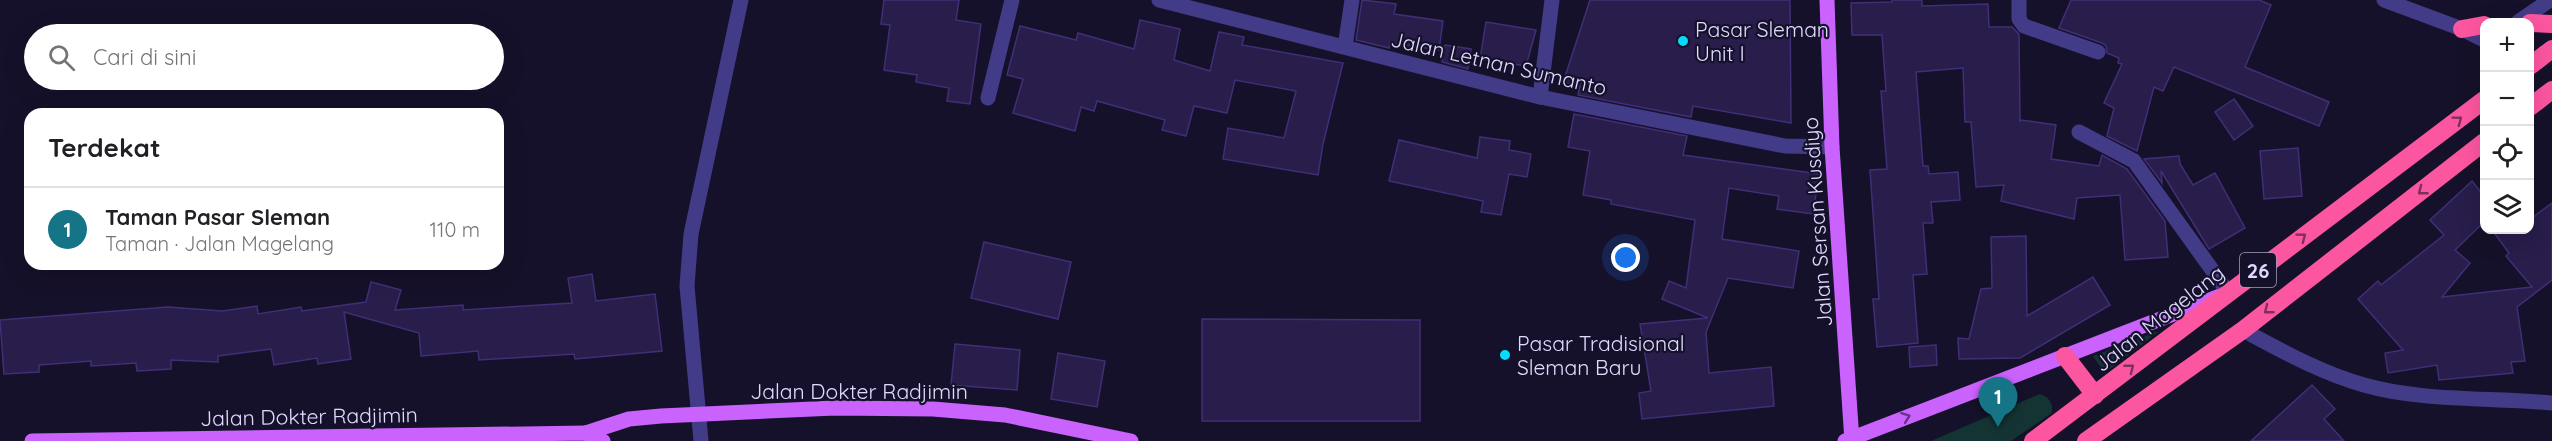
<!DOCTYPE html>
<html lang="id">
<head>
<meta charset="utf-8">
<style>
	:root { --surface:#fff; --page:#f2f2f2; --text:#202124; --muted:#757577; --line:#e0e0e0; --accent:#157486 }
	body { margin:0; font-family:Quicksand,sans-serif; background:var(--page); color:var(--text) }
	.controls { position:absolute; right:18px; top:18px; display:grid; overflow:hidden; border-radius:12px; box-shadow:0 6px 24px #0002 }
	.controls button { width:54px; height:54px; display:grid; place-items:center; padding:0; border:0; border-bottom:2px solid var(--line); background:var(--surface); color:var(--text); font:30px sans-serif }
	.you { position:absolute; left:1626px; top:258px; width:21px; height:21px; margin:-15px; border:4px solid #fff; border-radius:50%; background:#1a73e8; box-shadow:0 0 0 9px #1a73e833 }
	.badge { display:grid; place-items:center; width:39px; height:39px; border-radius:50%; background:var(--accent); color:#fff; font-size:20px; font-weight:700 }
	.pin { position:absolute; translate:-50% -50px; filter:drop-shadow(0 2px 3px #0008) }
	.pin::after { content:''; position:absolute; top:32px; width:21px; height:18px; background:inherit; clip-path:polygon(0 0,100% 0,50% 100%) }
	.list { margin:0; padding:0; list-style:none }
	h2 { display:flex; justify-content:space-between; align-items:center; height:78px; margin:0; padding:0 24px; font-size:26px }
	h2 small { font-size:20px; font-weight:400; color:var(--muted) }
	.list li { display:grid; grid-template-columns:39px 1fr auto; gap:18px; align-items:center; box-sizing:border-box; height:84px; padding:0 24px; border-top:2px solid var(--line) }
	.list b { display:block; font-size:22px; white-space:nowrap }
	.list p { margin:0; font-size:20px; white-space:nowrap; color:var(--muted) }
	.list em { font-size:20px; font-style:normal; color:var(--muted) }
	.icon { flex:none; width:33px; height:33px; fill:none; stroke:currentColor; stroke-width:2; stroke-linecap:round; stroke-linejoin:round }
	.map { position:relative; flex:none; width:2552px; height:441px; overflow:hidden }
	.search { position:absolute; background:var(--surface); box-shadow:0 6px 24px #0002; left:24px; top:24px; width:480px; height:66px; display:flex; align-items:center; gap:15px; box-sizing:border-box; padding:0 21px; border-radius:33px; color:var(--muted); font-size:22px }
	.panel { position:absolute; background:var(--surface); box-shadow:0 6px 24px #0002; left:24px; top:108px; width:480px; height:162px; border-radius:18px }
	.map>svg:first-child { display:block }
	.green { fill:#143434 }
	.building { fill:#281d4b; stroke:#402f76; stroke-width:1.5 }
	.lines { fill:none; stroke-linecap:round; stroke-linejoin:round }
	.minor { stroke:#423c88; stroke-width:15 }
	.major { stroke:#ca62fe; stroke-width:15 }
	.highway { stroke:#fd56a0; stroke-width:18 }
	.oneway { stroke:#7e305f }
	.oneway2 { stroke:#673589 }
	.poi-dot { fill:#08dafd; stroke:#16112a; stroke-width:2 }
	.labels { text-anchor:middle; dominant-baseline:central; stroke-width:4.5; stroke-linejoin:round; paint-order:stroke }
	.shield { fill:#16112a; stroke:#a39ebf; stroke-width:1.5 }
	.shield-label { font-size:20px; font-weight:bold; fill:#e0daff }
	.poi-label { font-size:21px; fill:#e0daff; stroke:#16112a; text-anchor:start }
	.street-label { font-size:21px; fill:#e0daff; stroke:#16112a }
</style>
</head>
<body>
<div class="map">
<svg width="2552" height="441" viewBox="0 0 2552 441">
	<rect width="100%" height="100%" fill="#16112a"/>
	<g class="green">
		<path d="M 2159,331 L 2105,373 L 2093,356 Z"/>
		<path d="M 2040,394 C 2049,397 2053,403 2052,413 L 2011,441 L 1931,441 Z"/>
	</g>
	<g class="building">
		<path d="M 884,0 L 959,0 L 956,20 L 981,24 L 970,104 L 947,101 L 949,88 L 916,82 L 917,75 L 884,70 L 890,25 L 881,24 Z"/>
		<path d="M 1362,0 L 1396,4 L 1394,14 L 1443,21 L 1439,50 L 1390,43 L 1389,48 L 1356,40 Z"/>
		<path d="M 1590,0 L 1790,0 L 1791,123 L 1693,106 L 1691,117 L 1578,95 L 1580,86 L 1563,83 Z"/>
		<path d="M 1892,0 L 1922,0 L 1922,6 L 1988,4 L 1989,27 L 2012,27 L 2019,34 L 2020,122 L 2021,120 L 2056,125 L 2051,159 L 2099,166 L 2102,155 L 2127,169 L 2165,221 L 2168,257 L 2125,260 L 2120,195 L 2077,198 L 2074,219 L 2001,201 L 2004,185 L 1976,187 L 1971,122 L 1965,122 L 1963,68 L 1916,72 L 1923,166 L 1928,166 L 1929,174 L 1958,172 L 1960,200 L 1931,202 L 1933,223 L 1923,223 L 1927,274 L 1913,275 L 1918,343 L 1877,347 L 1873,299 L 1879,299 L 1870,170 L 1887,169 L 1881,91 L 1886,91 L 1882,35 L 1852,35 L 1851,3 L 1892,2 Z"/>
		<path d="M 2071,0 L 2259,0 L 2271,5 L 2245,67 L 2329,102 L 2319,126 L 2174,67 L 2163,91 L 2154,87 L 2137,151 L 2107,136 L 2114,108 L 2104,103 L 2122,64 L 2118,63 L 2119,58 L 2107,53 L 2106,46 L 2102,43 L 2059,28 Z"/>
		<path d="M 1140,20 L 1180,29 L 1174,60 L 1210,71 L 1219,32 L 1244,37 L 1242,45 L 1343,63 L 1323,144 L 1318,175 L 1223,159 L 1228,128 L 1284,138 L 1296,91 L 1235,80 L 1227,113 L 1194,106 L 1186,136 L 1162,130 L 1165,120 L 1097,101 L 1094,111 L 1081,107 L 1075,131 L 1013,113 L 1023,79 L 1007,75 L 1020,26 L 1076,40 L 1078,33 L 1134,49 Z"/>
		<path d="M 1486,22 L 1536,30 L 1526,66 L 1480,59 Z"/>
		<path d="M 1445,45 L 1471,49 L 1468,69 L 1442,62 Z"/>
		<path d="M 2234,99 L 2253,126 L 2234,140 L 2215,112 Z"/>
		<path d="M 1574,114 L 1687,136 L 1683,155 L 1819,174 L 1813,214 L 1777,209 L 1779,196 L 1729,188 L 1722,239 L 1799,251 L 1793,288 L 1728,278 L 1706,332 L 1709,373 L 1771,367 L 1774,406 L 1642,419 L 1639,393 L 1651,391 L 1640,324 L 1708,318 L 1662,299 L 1669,281 L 1686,288 L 1695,220 L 1611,204 L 1611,200 L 1583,195 L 1590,151 L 1568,147 Z"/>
		<path d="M 1480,137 L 1510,141 L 1509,150 L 1531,154 L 1527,177 L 1509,174 L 1501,215 L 1481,212 L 1483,201 L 1389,181 L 1399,140 L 1477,158 Z"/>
		<path d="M 2298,148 L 2302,196 L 2264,199 L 2260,151 Z"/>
		<path d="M 2179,156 L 2180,164 L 2193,185 L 2215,173 L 2245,228 L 2209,249 L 2161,171 L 2162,183 L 2144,159 Z"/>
		<path d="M 2472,181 L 2484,196 L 2484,222 L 2455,250 L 2470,263 L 2442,297 L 2532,287 L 2506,256 L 2509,253 L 2492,230 L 2529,230 L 2529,220 L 2552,203 L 2552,280 L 2517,307 L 2525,361 L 2511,362 L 2513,373 L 2439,380 L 2437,365 L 2388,373 L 2385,353 L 2403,350 L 2358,299 L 2378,281 L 2381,285 L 2444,235 L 2430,220 Z"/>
		<path d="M 2026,236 L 2027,316 L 2093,277 L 2110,305 L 2020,358 L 1959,359 L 1958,338 L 1969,339 L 1981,289 L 1992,288 L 1991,237 Z"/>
		<path d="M 984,242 L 1071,262 L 1058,319 L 971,298 Z"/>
		<path d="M 592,274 L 596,301 L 655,294 L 662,351 L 575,359 L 574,354 L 479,360 L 478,351 L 421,356 L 419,333 L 344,312 L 351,359 L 318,364 L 317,358 L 274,365 L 271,349 L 218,356 L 218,362 L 171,360 L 171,369 L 137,371 L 136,363 L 91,366 L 91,361 L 39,365 L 39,372 L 4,374 L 0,320 L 168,307 L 222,311 L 257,306 L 258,314 L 301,307 L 302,311 L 366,302 L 371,282 L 401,290 L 395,310 L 463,305 L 463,310 L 572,303 L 568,278 Z"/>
		<path d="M 1202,319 L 1420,320 L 1420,421 L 1202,421 Z"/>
		<path d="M 955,344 L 1020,350 L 1017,390 L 951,385 Z"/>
		<path d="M 1936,345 L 1937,365 L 1910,367 L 1909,347 Z"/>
		<path d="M 1058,353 L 1105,361 L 1097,407 L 1051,399 Z"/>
		<path d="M 2312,385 L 2335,409 L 2324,419 L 2344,441 L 2251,441 Z"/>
	</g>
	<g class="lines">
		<g class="minor">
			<path d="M 1159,0 L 1540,97 L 1785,146 L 1832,147"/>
			<path d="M 2019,0 L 2019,19 L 2024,26 L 2098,52"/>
			<path d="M 2384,0 L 2462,29 L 2484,40"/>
			<path d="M 2518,22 L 2550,0"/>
			<path d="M 1345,47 L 1352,0"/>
			<path d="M 1540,97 L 1552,0"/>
			<path d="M 988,98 L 1012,0"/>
			<path d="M 2079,132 L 2134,161 L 2228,292"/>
			<path d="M 2243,330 C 2282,351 2321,373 2364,385 C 2424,402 2490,397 2552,403"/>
			<path d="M 701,441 L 687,286 L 691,234 L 741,0"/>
		</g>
		<g class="major">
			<path d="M 1827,0 L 1832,147 L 1852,441"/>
			<path d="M 586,433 L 629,419 L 661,416 L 835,408 L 933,409 L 1005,415 L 1131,441"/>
			<path d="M 32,441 L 586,433 L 603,441"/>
			<path d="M 1845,441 L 2220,296"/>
		</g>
		<g class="highway">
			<path d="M 2530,23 L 2552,24"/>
			<path d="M 2462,29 L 2484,25"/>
			<path d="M 2530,66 L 2552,49"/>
			<path d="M 2530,107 L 2552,90"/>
			<path d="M 2065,356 L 2095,395"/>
			<path d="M 2033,441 L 2484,100"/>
			<path d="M 2086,441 L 2243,330 L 2484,142"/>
		</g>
	</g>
	<defs><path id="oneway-chevron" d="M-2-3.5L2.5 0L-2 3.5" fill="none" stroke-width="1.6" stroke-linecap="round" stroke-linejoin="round" transform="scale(1.5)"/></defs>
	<g class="oneway">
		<use href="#oneway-chevron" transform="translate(2458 120) rotate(-37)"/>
		<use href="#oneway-chevron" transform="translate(2422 191) rotate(142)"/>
		<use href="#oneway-chevron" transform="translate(2302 237) rotate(-37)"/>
		<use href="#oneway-chevron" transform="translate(2268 310) rotate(142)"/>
		<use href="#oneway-chevron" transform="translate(2130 368) rotate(-38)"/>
	</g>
	<use class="oneway2" href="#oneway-chevron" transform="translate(1906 417) rotate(-21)"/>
	<g class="poi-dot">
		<circle cx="1683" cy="41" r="6"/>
		<circle cx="1505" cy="355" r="6"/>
	</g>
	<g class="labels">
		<rect class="shield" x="2240" y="253" width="36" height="34" rx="4.5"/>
		<g class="shield-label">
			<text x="2258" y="270">26</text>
		</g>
		<g class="poi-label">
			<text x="1695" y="29">Pasar Sleman<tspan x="1695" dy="24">Unit I</tspan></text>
			<text x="1517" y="343">Pasar Tradisional<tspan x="1517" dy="24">Sleman Baru</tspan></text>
		</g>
		<g class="street-label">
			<text transform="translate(1499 63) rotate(13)">Jalan Letnan Sumanto</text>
			<text transform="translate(1817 222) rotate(-94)">Jalan Sersan Kusdiyo</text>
			<text transform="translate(2159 318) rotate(-38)">Jalan Magelang</text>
			<text x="859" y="391">Jalan Dokter Radjimin</text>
			<text transform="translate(309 416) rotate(-1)">Jalan Dokter Radjimin</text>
		</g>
	</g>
</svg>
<div class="controls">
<button>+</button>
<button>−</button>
<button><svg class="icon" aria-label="locate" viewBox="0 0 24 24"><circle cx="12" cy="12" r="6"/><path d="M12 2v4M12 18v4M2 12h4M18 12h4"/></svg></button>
<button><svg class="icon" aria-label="layers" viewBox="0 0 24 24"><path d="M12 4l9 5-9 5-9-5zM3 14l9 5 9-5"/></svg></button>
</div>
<div class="you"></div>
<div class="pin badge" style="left:1998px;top:427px">1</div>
<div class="search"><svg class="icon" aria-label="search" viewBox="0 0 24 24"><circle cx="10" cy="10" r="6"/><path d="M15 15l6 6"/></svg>Cari di sini</div>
<section class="panel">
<h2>Terdekat<small></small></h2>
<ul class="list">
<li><span class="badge">1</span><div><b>Taman Pasar Sleman</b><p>Taman · Jalan Magelang</p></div><em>110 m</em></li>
</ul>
</section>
</div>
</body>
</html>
